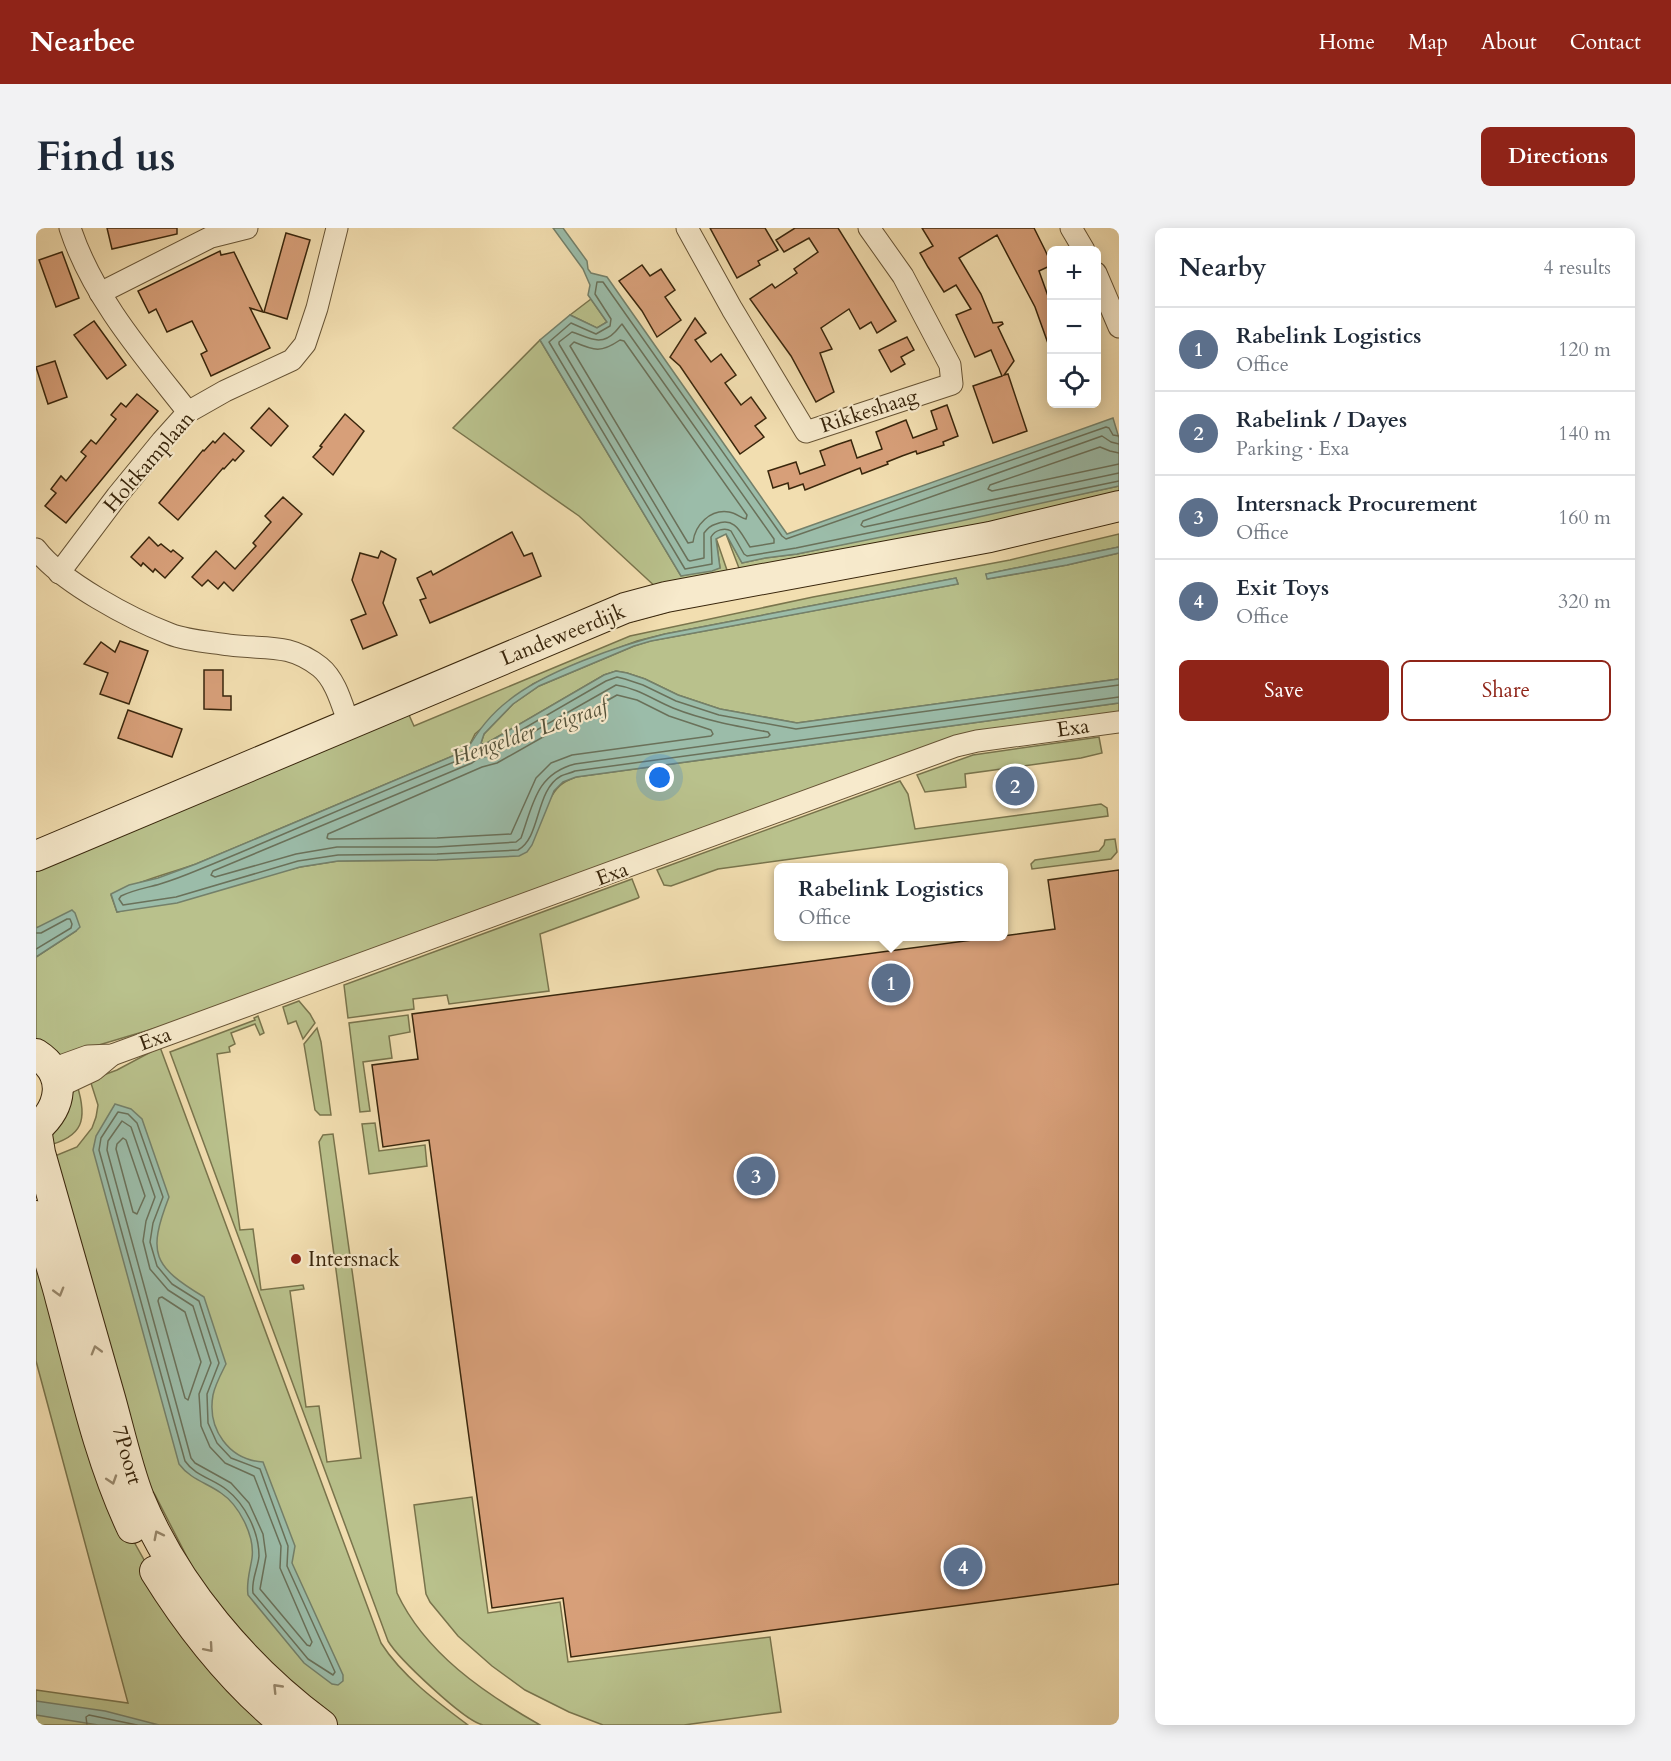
<!DOCTYPE html>
<html lang="en">
<head>
<meta charset="utf-8">
<style>
	:root { --surface:#fff; --page:#f2f2f3; --text:#1f2937; --muted:#747a83; --line:#e0e1e3; --accent:#8f2418 }
	body { margin:0; font-family:Cardo,serif; background:var(--page); color:var(--text) }
	.controls { position:absolute; right:18px; top:18px; display:grid; overflow:hidden; border-radius:9px; box-shadow:0 3px 15px #0003 }
	.controls button { width:54px; height:54px; display:grid; place-items:center; padding:0; border:0; border-bottom:2px solid var(--line); background:var(--surface); color:var(--text); font:30px sans-serif }
	.you { position:absolute; left:624px; top:550px; width:21px; height:21px; margin:-15px; border:4px solid #fff; border-radius:50%; background:#1a73e8; box-shadow:0 0 0 9px #1a73e833 }
	.badge { display:grid; place-items:center; width:39px; height:39px; border-radius:50%; background:var(--accent); color:#fff; font-size:20px; font-weight:700 }
	.pin { position:absolute; translate:-50% -50%; border:3px solid #fff; box-shadow:0 2px 6px #0006 }
	.popup { position:absolute; left:738px; top:635px; width:234px; height:78px; box-sizing:border-box; display:grid; place-content:center; border-radius:9px; background:var(--surface); filter:drop-shadow(0 2px 4px #0005); font-size:20px; white-space:nowrap; color:var(--muted) }
	.popup b { font-size:22px; color:var(--text) }
	.popup::after { content:''; position:absolute; left:50%; top:100%; margin-left:-12px; border:12px solid transparent; border-top-color:var(--surface) }
	.list { margin:0; padding:0; list-style:none }
	h2 { display:flex; justify-content:space-between; align-items:center; height:78px; margin:0; padding:0 24px; font-size:26px }
	h2 small { font-size:20px; font-weight:400; color:var(--muted) }
	.list li { display:grid; grid-template-columns:39px 1fr auto; gap:18px; align-items:center; box-sizing:border-box; height:84px; padding:0 24px; border-top:2px solid var(--line) }
	.list b { display:block; font-size:22px; white-space:nowrap }
	.list p { margin:0; font-size:20px; white-space:nowrap; color:var(--muted) }
	.list em { font-size:20px; font-style:normal; color:var(--muted) }
	.actions { display:flex; gap:12px; padding:18px 24px }
	.actions a { flex:1; padding:14px 0; border:2px solid var(--accent); border-radius:9px; text-align:center; font-size:21px; color:var(--accent) }
	.actions .main { background:var(--accent); color:#fff }
	.icon { flex:none; width:33px; height:33px; fill:none; stroke:currentColor; stroke-width:2; stroke-linecap:round; stroke-linejoin:round }
	.map { position:relative; flex:none; width:1083px; height:1497px; overflow:hidden; border-radius:9px }
	header { display:flex; align-items:center; gap:36px; box-sizing:border-box; height:84px; padding:0 30px; background:var(--accent); color:#fff }
	header strong { font-size:28px }
	nav { display:flex; gap:33px; margin-inline-start:auto; font-size:21px }
	.intro { display:flex; align-items:center; justify-content:space-between; box-sizing:border-box; height:144px; padding:0 36px }
	h1 { margin:0; font-size:42px }
	.button { padding:15px 27px; border-radius:9px; background:var(--accent); color:#fff; font-size:21px; font-weight:700 }
	main { display:flex; gap:36px; padding:0 36px }
	aside { flex:1; background:var(--surface); border-radius:9px; box-shadow:0 3px 15px #0003 }
	.map>svg:first-child { display:block }
	.green { fill:#b9c18c; stroke:#79744c; stroke-width:1.5 }
	.water { fill:#9bbca9; stroke:#74806a; stroke-width:1.5 }
	.lines { fill:none; stroke-linecap:round; stroke-linejoin:round }
	.shore { stroke:#6a715a; stroke-width:1.5 }
	.building { fill:#d79f79; stroke:#39260c; stroke-width:1.5 }
	.street-casing { stroke:#675435; stroke-width:23 }
	.secondary-casing { stroke:#39260c; stroke-width:32 }
	.street { stroke:#f7eacc; stroke-width:21 }
	.secondary { stroke:#f7eacc; stroke-width:30 }
	.oneway { stroke:#98886c }
	.poi-dot { fill:#8f2418; stroke:#f7eacc; stroke-width:2 }
	.labels { text-anchor:middle; dominant-baseline:central; stroke-width:4.5; stroke-linejoin:round; paint-order:stroke }
	.street-label { font-size:21px; fill:#39260c; stroke:#f7eacc }
	.poi-label { font-size:21px; fill:#39260c; stroke:#f7eacc; text-anchor:start }
	.water-label { font-size:22px; font-style:italic; fill:#56533b; stroke:#f7eacc }
</style>
</head>
<body>
<header>
<strong>Nearbee</strong>
<nav><a>Home</a><a>Map</a><a>About</a><a>Contact</a></nav>
</header>
<div class="intro"><h1>Find us</h1><a class="button">Directions</a></div>
<main>
<div class="map">
<svg width="1083" height="1497" viewBox="0 0 1083 1497">
	<rect width="100%" height="100%" fill="#f2deb0"/>
	<filter id="stains"><feTurbulence type="fractalNoise" baseFrequency=".00333" numOctaves="4"/><feColorMatrix values="0 0 0 0 .2 0 0 0 0 .09 0 0 0 0 .02 0 0 0 .5 -.17"/></filter>
	<radialGradient id="worn" r=".72"><stop offset=".6" stop-color="#630" stop-opacity="0"/><stop offset="1" stop-color="#630" stop-opacity=".3"/></radialGradient>
	<g class="green">
		<path d="M 555,71 L 571,94 L 561,100 L 534,87 Z"/>
		<path d="M 504,112 L 645,348 L 684,340 L 680,310 L 694,351 L 623,362 L 543,288 L 417,200 Z"/>
		<path d="M 1083,258 L 1083,272 L 706,348 L 690,306 L 706,335 L 729,330 L 761,326 Z"/>
		<path d="M 1083,306 L 1083,319 L 950,346 L 952,351 L 1031,337 L 1083,325 L 1083,451 L 761,495 L 684,481 L 642,467 L 609,451 L 591,445 L 580,443 L 568,447 L 451,515 L 447,517 L 445,515 L 448,506 L 477,476 L 503,458 L 598,418 L 614,413 L 922,356 L 920,350 L 629,406 L 601,413 L 540,436 L 497,456 L 439,506 L 431,522 L 160,636 C 132,646 102,653 75,667 L 81,684 L 264,639 L 302,633 L 401,632 L 513,573 C 520,559 526,554 540,549 L 1083,475 L 1083,485 L 941,504 L 140,794 L 26,828 L 0,820 L 0,729 L 40,703 L 41,694 L 38,686 L 0,700 L 0,639 L 574,394 L 643,381 L 572,400 L 373,487 L 378,498 L 594,408 L 777,369 L 974,332 Z"/>
		<path d="M 1063,509 L 1066,525 L 1045,530 L 929,546 L 930,559 L 889,564 L 881,547 L 937,527 Z"/>
		<path d="M 864,553 L 872,566 L 879,601 L 1065,576 L 1071,580 L 1072,588 L 682,641 L 635,658 L 628,657 L 621,642 Z"/>
		<path d="M 1079,611 L 1081,624 L 1075,631 L 996,641 L 995,636 L 999,632 L 1063,623 L 1068,617 L 1069,612 Z"/>
		<path d="M 596,651 L 603,669 L 602,670 L 504,706 L 513,763 L 413,776 L 411,767 L 377,771 L 378,781 L 312,790 L 308,757 Z"/>
		<path d="M 263,773 L 274,786 L 279,795 L 267,811 L 260,793 L 252,796 L 247,779 Z"/>
		<path d="M 372,787 L 374,804 L 353,808 L 356,830 L 327,834 L 334,883 L 324,884 L 313,795 Z"/>
		<path d="M 222,788 L 228,805 L 224,807 L 219,796 L 195,805 L 199,816 L 193,819 L 194,824 L 181,826 L 204,1002 L 217,1001 L 225,1062 L 267,1057 L 268,1061 L 254,1063 L 270,1179 L 283,1178 L 291,1234 L 325,1230 L 283,914 L 287,907 L 297,906 L 361,1365 C 389,1425 448,1465 504,1497 C 488,1497 461,1497 447,1497 C 428,1493 362,1430 352,1413 L 134,824 L 219,792 L 218,790 Z"/>
		<path d="M 281,800 L 285,814 L 295,887 L 284,887 L 279,882 L 268,816 Z"/>
		<path d="M 124,819 L 345,1415 C 366,1448 401,1474 432,1497 L 295,1497 L 276,1484 L 167,1360 L 119,1267 L 101,1239 L 14,930 L 41,919 L 56,900 L 60,889 L 62,877 L 54,852 L 81,842 Z"/>
		<path d="M 41,857 C 52,892 47,909 10,918 L 28,870 Z"/>
		<path d="M 339,895 L 343,923 L 389,917 L 391,938 L 333,946 L 326,896 Z"/>
		<path d="M 0,1009 L 97,1312 L 116,1346 L 243,1497 L 0,1497 L 0,1462 L 92,1475 L 0,1133 Z"/>
		<path d="M 436,1269 L 452,1385 L 524,1374 L 532,1434 L 734,1409 L 745,1484 L 648,1497 L 567,1497 L 533,1484 L 489,1462 L 456,1438 L 422,1408 L 394,1374 L 390,1366 L 378,1277 Z"/>
	</g>
	<g class="water">
		<path d="M 517,0 L 527,0 L 551,33 L 552,41 L 555,45 L 571,49 L 751,306 L 1077,190 L 1083,210 L 1083,258 L 920,294 L 761,326 L 729,330 L 706,335 L 690,306 L 680,311 L 684,340 L 676,343 L 645,348 L 504,112 L 534,87 L 561,100 L 571,94 L 552,67 L 554,57 L 547,41 Z"/>
		<path d="M 1083,319 L 1083,325 L 1031,337 L 951,351 L 950,346 Z"/>
		<path d="M 920,350 L 922,356 L 615,413 L 598,418 L 503,458 L 477,476 L 448,506 L 445,515 L 447,516 L 451,515 L 568,447 L 580,443 L 591,445 L 609,451 L 642,467 L 684,481 L 761,495 L 1083,451 L 1083,475 L 540,549 L 527,554 L 518,563 L 496,617 L 491,624 L 483,628 L 401,632 L 302,633 L 264,639 L 141,675 L 81,684 L 75,666 L 93,657 L 122,650 L 160,636 L 431,522 C 441,504 455,486 472,473 C 507,444 584,417 629,406 Z"/>
		<path d="M 36,682 L 39,685 L 44,699 L 40,703 L 0,729 L 0,700 Z"/>
		<path d="M 79,876 L 95,881 L 106,891 L 133,969 C 111,1026 117,1038 168,1069 L 190,1136 C 185,1146 179,1157 177,1167 C 171,1201 193,1232 227,1234 L 259,1318 L 256,1335 L 307,1447 L 307,1453 L 302,1457 L 296,1456 L 268,1435 L 212,1367 C 210,1354 214,1343 216,1330 C 219,1308 203,1277 185,1265 C 171,1255 154,1251 143,1236 L 57,922 L 60,908 Z"/>
		<path d="M 0,1473 L 69,1483 L 123,1497 L 62,1497 L 0,1487 Z"/>
	</g>
	<g class="lines">
		<g class="shore">
			<path d="M 586,96 L 738,311 L 738,315 L 714,319 C 705,306 700,288 680,296 C 674,298 672,300 668,305 L 668,330 L 654,333 L 652,332 L 523,116 L 523,114 L 536,104 C 552,109 565,119 579,104 C 582,101 583,99 586,96 Z"/>
			<path d="M 584,112 L 588,113 L 711,287 L 710,291 C 705,290 700,285 693,284 C 674,281 659,297 657,314 L 652,315 L 534,118 L 538,114 C 559,123 565,125 584,112 Z"/>
			<path d="M 1083,208 L 1077,207 L 1073,200 L 1070,199 L 750,311 L 746,308 L 567,54 L 561,54 L 559,66 L 575,91 L 574,98 L 560,106 L 535,95 L 513,114 L 649,341 L 676,336 L 675,309 C 679,302 689,299 695,303 L 708,326 L 711,328 L 760,320 L 1083,253"/>
			<path d="M 1083,216 L 1075,214 L 1066,208 L 827,293 L 825,297 L 828,299 L 1083,245"/>
			<path d="M 1083,225 L 1074,223 L 1064,219 L 954,257 L 952,261 L 956,263 L 1083,236"/>
			<path d="M 580,457 C 601,460 618,472 637,480 C 667,492 700,498 732,504 L 734,507 L 732,509 L 539,536 C 500,546 497,577 485,610 L 480,614 L 401,619 L 301,619 L 260,626 L 179,649 L 175,647 L 177,643 L 436,535 L 443,530 L 457,527 Z"/>
			<path d="M 1083,457 L 760,501 L 683,487 L 640,473 L 607,457 L 589,451 L 581,449 L 570,453 L 454,520 L 447,522 L 439,520 L 433,528 C 342,564 253,605 162,642 C 150,647 137,652 124,656 C 110,660 97,662 85,668 L 83,671 L 87,677 L 140,669 L 262,633 L 302,627 L 401,626 L 482,622 C 505,610 499,562 525,548 C 529,546 535,545 539,543 L 1083,469"/>
			<path d="M 581,467 L 601,472 L 633,488 L 675,502 L 677,506 L 675,508 L 536,527 L 515,535 L 500,550 L 475,606 L 401,610 L 293,611 L 291,610 L 292,606 L 446,539 L 461,535 Z"/>
			<path d="M 0,705 L 5,705 L 31,691 L 34,691 L 36,696 L 35,700 L 0,721"/>
			<path d="M 82,884 L 92,886 L 101,895 L 127,969 L 117,995 L 114,1014 L 121,1038 L 136,1056 L 163,1073 L 183,1135 L 171,1166 L 172,1195 L 181,1215 L 195,1230 L 224,1241 L 252,1318 L 251,1338 L 299,1444 L 297,1447 L 272,1431 L 217,1365 C 215,1352 222,1340 223,1328 C 223,1304 209,1276 191,1262 C 178,1251 159,1248 149,1233 L 63,922 L 65,910 Z"/>
			<path d="M 86,893 L 95,899 L 119,969 L 110,993 L 107,1013 L 114,1041 L 132,1062 L 157,1078 L 175,1135 L 163,1166 L 165,1198 L 174,1219 L 189,1235 L 218,1248 L 245,1318 L 244,1340 L 276,1414 L 274,1418 L 271,1417 L 224,1361 L 230,1328 L 227,1306 L 213,1275 L 195,1255 L 159,1235 L 155,1230 L 71,922 L 72,913 Z"/>
			<path d="M 87,910 L 90,912 L 109,968 L 101,986 L 97,984 L 80,921 L 81,916 Z"/>
			<path d="M 123,1070 L 126,1069 L 149,1084 L 165,1134 L 152,1172 L 149,1170 L 122,1073 Z"/>
			<path d="M 51,1497 L 50,1489 L 53,1487 L 101,1497"/>
		</g>
	</g>
	<g class="building">
		<path d="M 71,0 L 141,0 L 141,6 L 76,21 Z"/>
		<path d="M 674,0 L 729,0 L 742,22 L 722,33 L 724,37 L 701,50 Z"/>
		<path d="M 759,0 L 802,0 L 860,93 L 841,105 L 835,94 L 824,101 L 813,81 L 785,100 L 796,121 L 784,125 L 798,164 L 780,174 L 755,128 L 714,71 L 736,56 L 739,60 L 761,45 L 758,41 L 782,24 L 773,10 L 748,24 L 740,12 Z"/>
		<path d="M 886,0 L 998,0 L 1009,22 L 1016,37 L 1003,43 L 1012,68 L 1016,67 L 1016,121 L 1014,121 L 999,79 L 961,7 L 923,30 L 945,66 L 957,95 L 966,94 L 967,96 L 962,99 L 978,133 L 968,147 L 972,146 L 991,203 L 957,215 L 937,158 L 966,148 L 955,122 L 939,129 L 920,87 L 935,81 L 920,57 L 908,64 L 892,39 L 884,25 L 897,18 Z"/>
		<path d="M 250,5 L 274,12 L 251,91 L 228,84 Z"/>
		<path d="M 184,23 L 185,27 L 198,24 L 227,84 L 214,80 L 234,120 L 175,148 L 165,126 L 171,123 L 156,93 L 131,104 L 120,81 L 113,85 L 102,63 Z"/>
		<path d="M 26,24 L 43,70 L 20,79 L 3,32 Z"/>
		<path d="M 606,37 L 614,48 L 625,41 L 639,62 L 629,69 L 645,92 L 621,109 L 606,83 L 583,53 Z"/>
		<path d="M 659,90 L 670,105 L 659,112 L 675,134 L 685,126 L 700,147 L 689,155 L 705,177 L 715,169 L 730,190 L 719,198 L 728,209 L 704,226 L 644,138 L 634,129 Z"/>
		<path d="M 58,93 L 90,137 L 71,151 L 38,107 Z"/>
		<path d="M 871,109 L 878,122 L 865,129 L 869,136 L 855,144 L 843,122 Z"/>
		<path d="M 19,133 L 31,169 L 12,176 L 0,139 Z"/>
		<path d="M 101,166 L 122,183 L 30,295 L 9,278 L 20,265 L 15,261 L 25,248 L 30,253 L 50,228 L 45,224 L 55,212 L 60,216 L 80,191 L 75,187 L 85,175 L 90,179 Z"/>
		<path d="M 911,177 L 922,208 L 907,214 L 908,217 L 881,226 L 880,223 L 866,228 L 851,234 L 852,236 L 826,246 L 824,240 L 769,262 L 767,256 L 753,261 L 752,255 L 737,260 L 732,243 L 760,234 L 764,246 L 789,237 L 784,223 L 800,217 L 815,212 L 821,230 L 846,221 L 840,204 L 870,192 L 877,210 L 901,201 L 895,183 Z"/>
		<path d="M 233,180 L 252,198 L 235,218 L 215,200 Z"/>
		<path d="M 309,186 L 328,203 L 297,247 L 277,229 L 286,219 L 284,218 Z"/>
		<path d="M 188,205 L 208,223 L 199,233 L 197,231 L 188,241 L 187,240 L 142,292 L 123,275 L 167,222 L 168,223 L 177,213 L 179,215 Z"/>
		<path d="M 247,269 L 266,286 L 197,363 L 188,354 L 182,361 L 172,352 L 166,358 L 156,349 L 180,323 L 199,341 L 220,318 L 217,315 L 235,294 L 229,288 Z"/>
		<path d="M 476,304 L 488,328 L 496,325 L 505,348 L 394,395 L 384,372 L 390,370 L 381,350 L 395,343 L 397,347 Z"/>
		<path d="M 113,309 L 122,318 L 125,316 L 135,324 L 137,322 L 147,330 L 129,350 L 119,341 L 117,344 L 107,335 L 105,338 L 95,329 Z"/>
		<path d="M 345,323 L 360,331 L 347,375 L 361,407 L 327,421 L 315,392 L 330,386 L 316,352 L 324,325 L 342,330 Z"/>
		<path d="M 84,413 L 112,423 L 93,476 L 64,466 L 72,445 L 48,436 L 65,414 L 79,424 Z"/>
		<path d="M 168,442 L 187,442 L 187,468 L 195,468 L 195,482 L 168,481 Z"/>
		<path d="M 92,482 L 146,501 L 136,529 L 82,510 Z"/>
		<path d="M 1083,642 L 1083,1356 L 535,1429 L 527,1370 L 456,1380 L 393,912 L 347,919 L 336,837 L 382,831 L 376,786 L 1019,701 L 1012,652 Z"/>
	</g>
	<g class="lines">
		<g class="street-casing">
			<g id="street">
				<path d="M 34,0 C 57,70 108,128 152,184"/>
				<path d="M 651,0 L 696,81 L 770,204 L 916,156 L 914,137 L 867,48 L 833,0"/>
				<path d="M 1035,0 L 1048,22"/>
				<path d="M 1060,45 L 1083,99"/>
				<path d="M 64,65 L 175,9 L 211,0"/>
				<path d="M 0,321 C 25,354 95,391 134,406 C 152,413 174,414 193,417 C 229,422 252,414 284,439 C 300,452 306,477 313,496"/>
				<path d="M 23,345 L 81,268 L 126,213 L 152,184 L 189,163 L 256,132 L 269,116 L 281,80 L 301,0"/>
				<path d="M 16,841 L 52,828 L 76,827 L 920,518 L 941,513 L 1083,494"/>
				<path d="M 22,859 L 58,842 L 76,827"/>
			</g>
		</g>
		<g class="secondary-casing">
			<g id="secondary">
				<path d="M 0,628 L 589,380 L 630,369 L 954,309 L 1083,278"/>
				<path d="M 0,826 C 32,846 26,879 0,901"/>
				<path d="M 0,901 L 4,925 C 28,1007 50,1088 74,1170 C 83,1202 91,1239 103,1270 C 140,1359 209,1440 286,1497"/>
				<path d="M 0,988 C 8,1016 18,1044 25,1072 C 46,1149 62,1228 96,1300"/>
				<path d="M 119,1343 C 155,1401 197,1454 250,1497"/>
			</g>
		</g>
		<use href="#street" class="street"/>
		<use href="#secondary" class="secondary"/>
	</g>
	<defs><path id="oneway-chevron" d="M-2-3.5L2.5 0L-2 3.5" fill="none" stroke-width="1.6" stroke-linecap="round" stroke-linejoin="round" transform="scale(1.5)"/></defs>
	<g class="oneway">
		<use href="#oneway-chevron" transform="translate(23 1064) rotate(74)"/>
		<use href="#oneway-chevron" transform="translate(60 1122) rotate(-106)"/>
		<use href="#oneway-chevron" transform="translate(76 1252) rotate(72)"/>
		<use href="#oneway-chevron" transform="translate(122 1307) rotate(-117)"/>
		<use href="#oneway-chevron" transform="translate(173 1420) rotate(49)"/>
		<use href="#oneway-chevron" transform="translate(241 1460) rotate(-134)"/>
	</g>
	<circle class="poi-dot" cx="260" cy="1031" r="6"/>
	<g class="labels">
		<g class="street-label">
			<text transform="translate(833 183) rotate(-18)">Rikkeshaag</text>
			<text transform="translate(113 234) rotate(-49)">Holtkamplaan</text>
			<text transform="translate(527 407) rotate(-22)">Landeweerdijk</text>
			<text transform="translate(1037 500) rotate(-8)">Exa</text>
			<text transform="translate(576 646) rotate(-20)">Exa</text>
			<text transform="translate(119 811) rotate(-20)">Exa</text>
			<text transform="translate(91 1227) rotate(74)">7Poort</text>
		</g>
		<g class="poi-label">
			<text x="272" y="1031">Intersnack</text>
		</g>
		<g class="water-label">
			<text transform="translate(494 504) rotate(-19)">Hengelder Leigraaf</text>
		</g>
	</g>
	<rect width="100%" height="100%" filter="url(#stains)"/>
	<rect width="100%" height="100%" fill="url(#worn)"/>
</svg>
<div class="controls">
<button>+</button>
<button>−</button>
<button><svg class="icon" aria-label="locate" viewBox="0 0 24 24"><circle cx="12" cy="12" r="6"/><path d="M12 2v4M12 18v4M2 12h4M18 12h4"/></svg></button>
</div>
<div class="you"></div>
<div class="pin badge" style="left:855px;top:755px;background:#5c6f8a">1</div>
<div class="popup"><b>Rabelink Logistics</b>Office</div>
<div class="pin badge" style="left:979px;top:558px;background:#5c6f8a">2</div>
<div class="pin badge" style="left:720px;top:948px;background:#5c6f8a">3</div>
<div class="pin badge" style="left:927px;top:1339px;background:#5c6f8a">4</div>
</div>
<aside>
<h2>Nearby<small>4 results</small></h2>
<ul class="list">
<li><span class="badge" style="background:#5c6f8a">1</span><div><b>Rabelink Logistics</b><p>Office</p></div><em>120 m</em></li>
<li><span class="badge" style="background:#5c6f8a">2</span><div><b>Rabelink / Dayes</b><p>Parking · Exa</p></div><em>140 m</em></li>
<li><span class="badge" style="background:#5c6f8a">3</span><div><b>Intersnack Procurement</b><p>Office</p></div><em>160 m</em></li>
<li><span class="badge" style="background:#5c6f8a">4</span><div><b>Exit Toys</b><p>Office</p></div><em>320 m</em></li>
</ul>
<div class="actions"><a class="main">Save</a><a>Share</a></div>
</aside>
</main>
</body>
</html>
